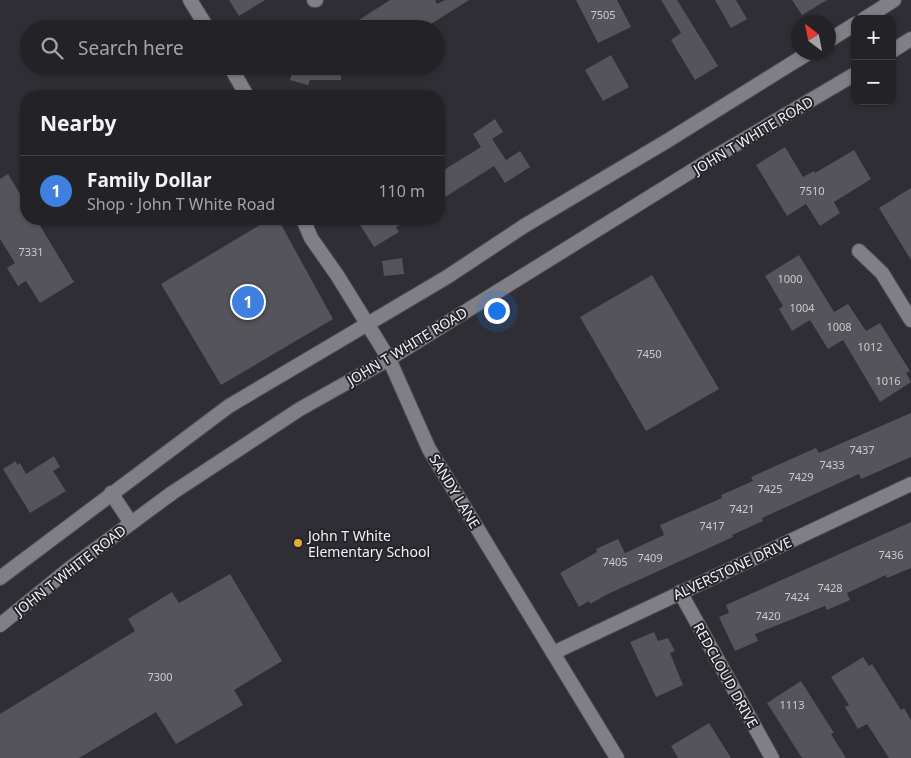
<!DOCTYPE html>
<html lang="en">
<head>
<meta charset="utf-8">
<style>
	:root { --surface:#232227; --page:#2f2f33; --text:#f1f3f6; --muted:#a3a4a7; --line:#403f44; --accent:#e5ad36 }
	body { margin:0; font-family:"Noto Sans",sans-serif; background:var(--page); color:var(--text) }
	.controls { position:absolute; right:15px; top:15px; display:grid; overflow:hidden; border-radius:10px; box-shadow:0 1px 4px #0004 }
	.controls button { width:45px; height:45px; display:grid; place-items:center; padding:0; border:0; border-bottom:1px solid var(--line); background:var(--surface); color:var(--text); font:25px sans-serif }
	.compass { position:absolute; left:791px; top:15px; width:45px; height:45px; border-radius:50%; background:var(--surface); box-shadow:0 1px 4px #0004; rotate:328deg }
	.you { position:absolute; left:496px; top:310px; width:18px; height:18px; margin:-12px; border:4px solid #fff; border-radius:50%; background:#1a73e8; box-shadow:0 0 0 8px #1a73e833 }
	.badge { display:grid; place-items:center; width:32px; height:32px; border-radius:50%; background:var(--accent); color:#fff; font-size:16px; font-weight:700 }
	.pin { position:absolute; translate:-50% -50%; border:2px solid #fff; box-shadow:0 1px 5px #0006 }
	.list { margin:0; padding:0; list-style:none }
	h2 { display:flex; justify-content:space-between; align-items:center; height:65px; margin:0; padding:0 20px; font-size:21px }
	h2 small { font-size:16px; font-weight:400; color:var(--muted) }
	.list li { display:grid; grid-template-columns:32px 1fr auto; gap:15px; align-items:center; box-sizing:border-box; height:70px; padding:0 20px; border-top:1px solid var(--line) }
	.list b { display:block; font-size:19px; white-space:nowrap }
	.list p { margin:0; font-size:16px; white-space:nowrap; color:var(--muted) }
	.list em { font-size:16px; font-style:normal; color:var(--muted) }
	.icon { flex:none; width:28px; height:28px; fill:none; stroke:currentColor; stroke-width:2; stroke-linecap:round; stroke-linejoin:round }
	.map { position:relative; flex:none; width:911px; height:758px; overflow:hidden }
	.search { position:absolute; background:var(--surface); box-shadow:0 1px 4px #0004; left:20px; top:20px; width:425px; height:55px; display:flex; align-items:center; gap:12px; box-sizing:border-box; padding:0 18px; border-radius:28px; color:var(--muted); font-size:19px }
	.panel { position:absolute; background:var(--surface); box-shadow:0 1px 4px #0004; left:20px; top:90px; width:425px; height:135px; border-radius:20px }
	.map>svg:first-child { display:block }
	.building { fill:#55545a }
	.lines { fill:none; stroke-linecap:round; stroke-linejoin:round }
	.minor-casing { stroke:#4c4b4f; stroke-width:16 }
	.tertiary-casing { stroke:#4c4b4f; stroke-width:16 }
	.secondary-casing { stroke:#4c4b4f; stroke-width:16 }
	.minor { stroke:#807f86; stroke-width:14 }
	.tertiary { stroke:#807f86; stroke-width:14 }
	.secondary { stroke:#807f86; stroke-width:14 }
	.poi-dot { fill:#e5ad36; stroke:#25242a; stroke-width:2 }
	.labels { text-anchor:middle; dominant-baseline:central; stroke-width:4; stroke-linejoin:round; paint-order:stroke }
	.number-label { font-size:11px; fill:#cbcace }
	.street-label { font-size:14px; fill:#f2f1f5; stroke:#25242a }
	.poi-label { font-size:14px; fill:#f2f1f5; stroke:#25242a; text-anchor:start }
</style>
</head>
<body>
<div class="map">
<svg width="911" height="758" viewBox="0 0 911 758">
	<rect width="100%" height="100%" fill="#2f2e34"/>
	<g class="building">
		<path d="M 229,0 L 265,0 L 239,16 Z"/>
		<path d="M 390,0 L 435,0 L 437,4 L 445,0 L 469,0 L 423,29 L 417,22 L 406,29 L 345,29 Z"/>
		<path d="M 576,0 L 617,0 L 631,27 L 598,43 Z"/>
		<path d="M 661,0 L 677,0 L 718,66 L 695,80 L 671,40 L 681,33 Z"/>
		<path d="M 715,0 L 736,0 L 747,19 L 731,28 Z"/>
		<path d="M 792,0 L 827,0 L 802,15 Z"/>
		<path d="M 611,55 L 629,87 L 603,101 L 585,70 Z"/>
		<path d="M 294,66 L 341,66 L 341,80 L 310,80 L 308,85 L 290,80 Z"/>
		<path d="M 495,119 L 503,132 L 492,139 L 506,160 L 520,151 L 530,167 L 505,183 L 494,166 L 439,201 L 439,173 L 481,147 L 473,134 Z"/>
		<path d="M 785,147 L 803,177 L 814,171 L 815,173 L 854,150 L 871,179 L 834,202 L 840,213 L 820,226 L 806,204 L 787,216 L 756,165 Z"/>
		<path d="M 8,174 L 26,204 L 26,219 L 36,219 L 74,282 L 40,303 L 26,281 L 18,286 L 7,268 L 15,263 L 0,239 L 0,179 Z"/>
		<path d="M 911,188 L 911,260 L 879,208 Z"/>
		<path d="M 270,219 L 278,219 L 333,319 L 221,385 L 161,284 Z"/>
		<path d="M 366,219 L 410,219 L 396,227 L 399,232 L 374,247 L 359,223 Z"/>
		<path d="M 799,255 L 834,312 L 848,304 L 866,331 L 880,323 L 910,371 L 906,373 L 911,382 L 880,402 L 843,340 L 828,349 L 810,320 L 792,331 L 779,309 L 783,306 L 765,276 Z"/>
		<path d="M 402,258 L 404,274 L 384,276 L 382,261 Z"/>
		<path d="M 652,275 L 719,389 L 646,431 L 580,317 Z"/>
		<path d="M 911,413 L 911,457 L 861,479 L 859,474 L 762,518 L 763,521 L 732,535 L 733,537 L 608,594 L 590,604 L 589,601 L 579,607 L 560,573 L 597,552 L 596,549 L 618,539 L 625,553 L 664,535 L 660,525 L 722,498 L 721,495 L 753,481 L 751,477 L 816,448 L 819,453 Z"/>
		<path d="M 54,456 L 60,467 L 53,471 L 66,491 L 30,513 L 3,469 L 16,461 L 17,465 L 20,463 L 26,474 Z"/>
		<path d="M 911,522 L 911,568 L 887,578 L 886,575 L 847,593 L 850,600 L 827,610 L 825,606 L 755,634 L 758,641 L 735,651 L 719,617 L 729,613 L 726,605 Z"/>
		<path d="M 230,574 L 282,661 L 234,690 L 243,705 L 176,744 L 156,712 L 79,758 L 0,758 L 0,714 L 135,631 L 128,619 L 172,592 L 179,603 Z"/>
		<path d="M 654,632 L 658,641 L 668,638 L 675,651 L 670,653 L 683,685 L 656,697 L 630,642 Z"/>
		<path d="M 863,657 L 869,666 L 872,664 L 901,710 L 904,708 L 911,720 L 911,758 L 889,758 L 867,724 L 858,729 L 845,707 L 849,705 L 831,677 Z"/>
		<path d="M 801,681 L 834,733 L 831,734 L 846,758 L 802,758 L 767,703 Z"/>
		<path d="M 709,723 L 731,758 L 678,758 L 671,746 Z"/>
	</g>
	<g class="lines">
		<g class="minor-casing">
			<g id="minor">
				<path d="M 314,0 L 316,0"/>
				<path d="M 859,251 L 882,273 L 911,320"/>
				<path d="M 680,592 L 772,758"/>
				<path d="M 553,653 L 911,484"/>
			</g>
		</g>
		<g class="tertiary-casing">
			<g id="tertiary">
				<path d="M 190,0 L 208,29"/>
				<path d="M 230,66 L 247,96"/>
				<path d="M 303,219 L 311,238 L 337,275 L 389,359 L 429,449 L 617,758"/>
			</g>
		</g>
		<g class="secondary-casing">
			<g id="secondary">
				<path d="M 864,19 L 894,0"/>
				<path d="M 828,41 L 855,24"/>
				<path d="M 892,51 L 911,39"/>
				<path d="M 111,493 L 131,523"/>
				<path d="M 0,578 L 229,406 L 447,277 L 524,226 L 667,141 L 810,52"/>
				<path d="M 0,625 L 69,569 L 172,493 L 300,409 L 389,359 L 711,159 L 855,74"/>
			</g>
		</g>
		<use href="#minor" class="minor"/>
		<use href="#tertiary" class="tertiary"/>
		<use href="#secondary" class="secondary"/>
	</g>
	<circle class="poi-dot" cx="298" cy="543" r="5"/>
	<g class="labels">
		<g class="number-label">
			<text x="603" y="14">7505</text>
			<text x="812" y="190">7510</text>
			<text x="31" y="251">7331</text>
			<text x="790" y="278">1000</text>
			<text x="802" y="307">1004</text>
			<text x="839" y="326">1008</text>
			<text x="870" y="346">1012</text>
			<text x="649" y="353">7450</text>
			<text x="888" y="380">1016</text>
			<text x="862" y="449">7437</text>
			<text x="832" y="464">7433</text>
			<text x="801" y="476">7429</text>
			<text x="770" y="488">7425</text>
			<text x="742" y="508">7421</text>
			<text x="712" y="525">7417</text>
			<text x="891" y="554">7436</text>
			<text x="650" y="557">7409</text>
			<text x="615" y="561">7405</text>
			<text x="830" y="587">7428</text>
			<text x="797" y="596">7424</text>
			<text x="768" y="615">7420</text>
			<text x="160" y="676">7300</text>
			<text x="792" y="704">1113</text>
		</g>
		<g class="street-label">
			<text transform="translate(753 135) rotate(-31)">JOHN T WHITE ROAD</text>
			<text transform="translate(407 346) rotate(-31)">JOHN T WHITE ROAD</text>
			<text transform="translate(455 491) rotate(59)">SANDY LANE</text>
			<text transform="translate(732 568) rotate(-25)">ALVERSTONE DRIVE</text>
			<text transform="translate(70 570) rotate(-38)">JOHN T WHITE ROAD</text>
			<text transform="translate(726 675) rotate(61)">REDCLOUD DRIVE</text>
		</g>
		<g class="poi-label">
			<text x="308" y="535">John T White<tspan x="308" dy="16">Elementary School</tspan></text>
		</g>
	</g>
</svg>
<div class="controls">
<button>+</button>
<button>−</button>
</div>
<svg class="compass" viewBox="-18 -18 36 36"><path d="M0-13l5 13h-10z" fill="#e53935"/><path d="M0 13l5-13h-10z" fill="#a3a4a7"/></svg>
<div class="you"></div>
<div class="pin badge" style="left:248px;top:302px;background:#3f7fe0">1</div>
<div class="search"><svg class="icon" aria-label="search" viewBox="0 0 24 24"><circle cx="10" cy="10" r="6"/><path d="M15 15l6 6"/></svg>Search here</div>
<section class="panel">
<h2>Nearby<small></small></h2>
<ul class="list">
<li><span class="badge" style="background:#3f7fe0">1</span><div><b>Family Dollar</b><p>Shop · John T White Road</p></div><em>110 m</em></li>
</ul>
</section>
</div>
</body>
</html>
